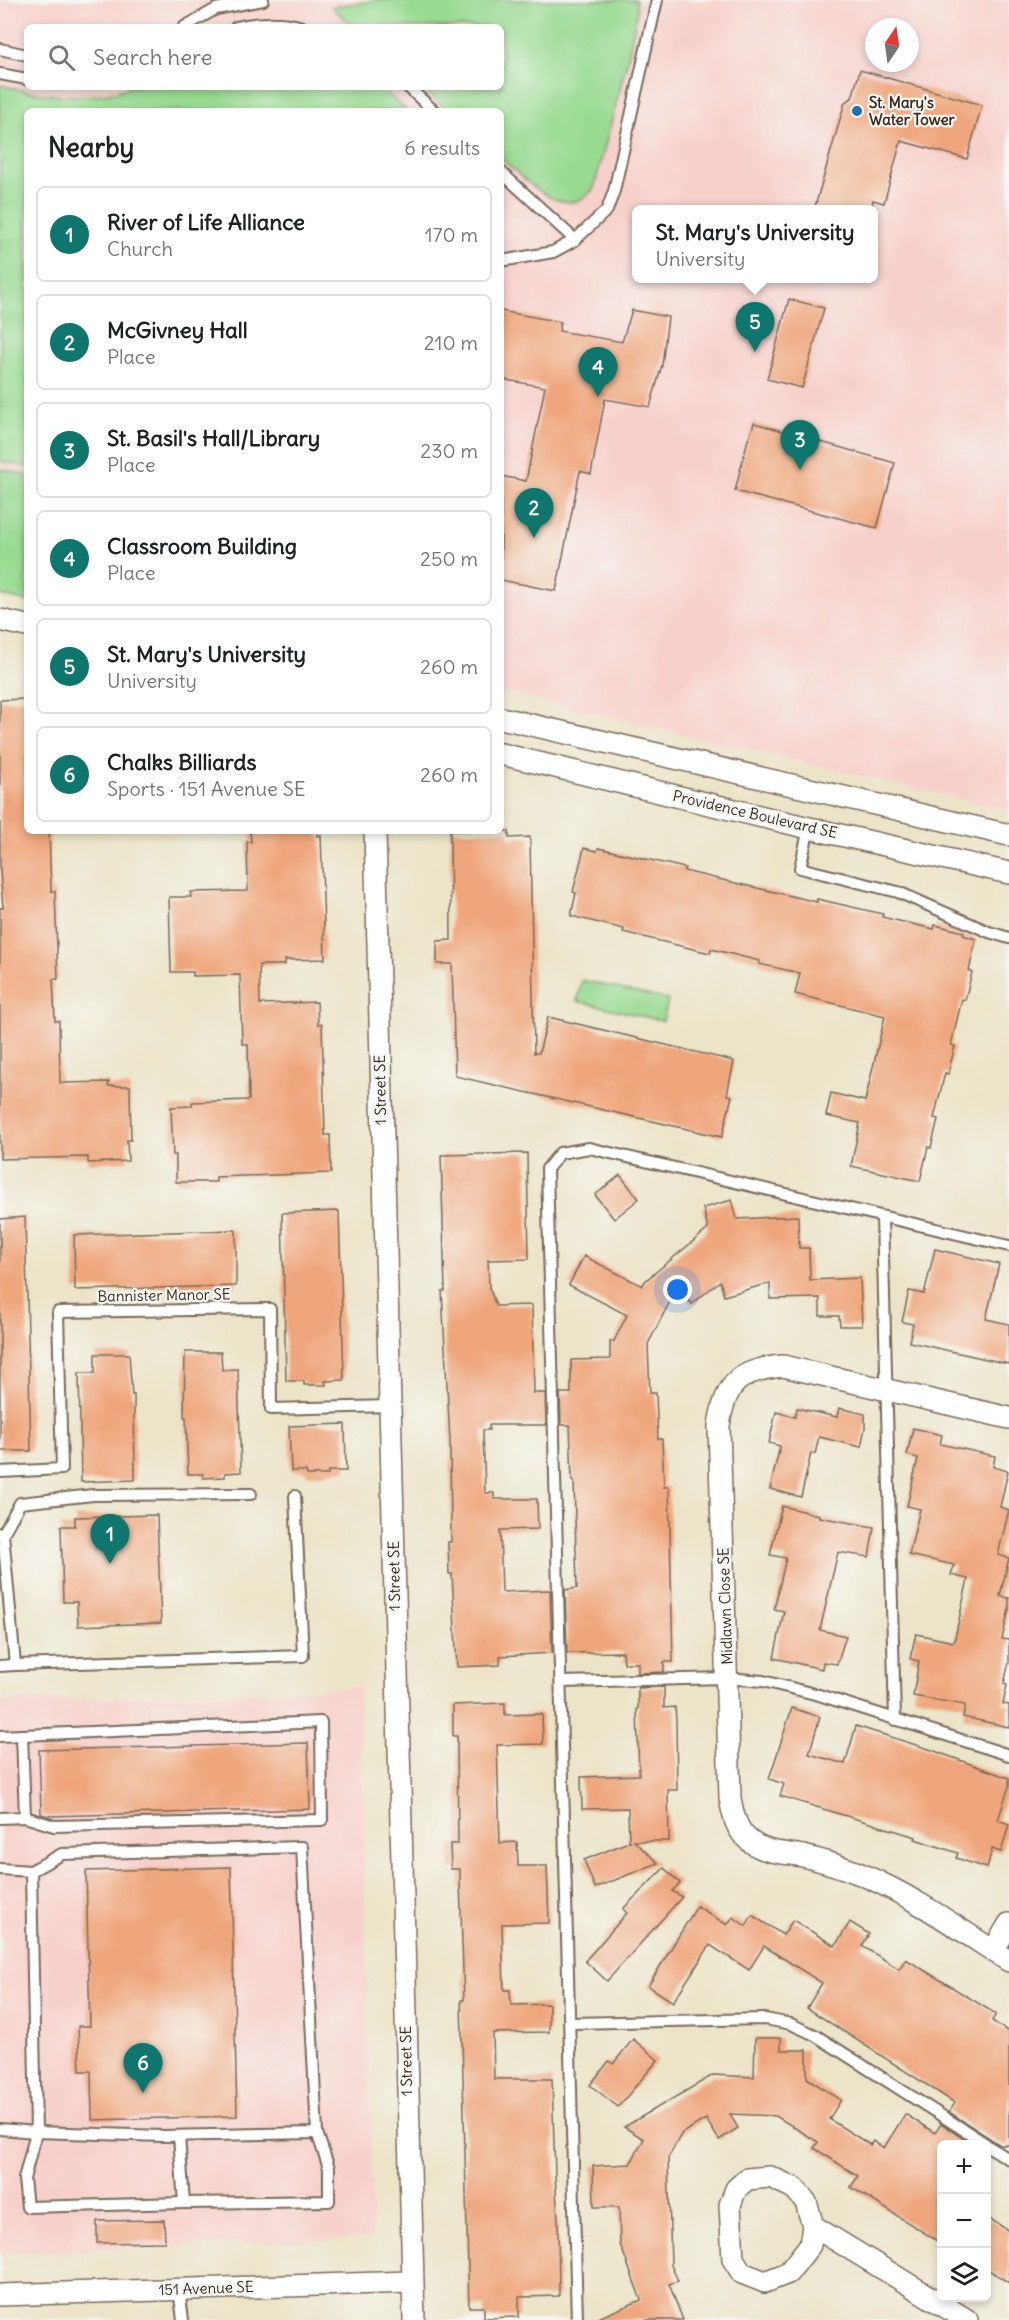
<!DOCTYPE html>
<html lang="en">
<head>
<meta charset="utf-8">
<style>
	:root { --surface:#fff; --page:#f2f2f2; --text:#202124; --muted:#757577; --line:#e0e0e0; --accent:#0f766e }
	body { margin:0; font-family:Delius,sans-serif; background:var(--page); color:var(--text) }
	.controls { position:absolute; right:18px; bottom:18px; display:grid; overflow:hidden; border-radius:9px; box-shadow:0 3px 9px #0003 }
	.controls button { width:54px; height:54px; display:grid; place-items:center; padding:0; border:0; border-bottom:2px solid var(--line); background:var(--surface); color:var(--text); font:30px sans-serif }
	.compass { position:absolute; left:865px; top:18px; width:54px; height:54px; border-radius:50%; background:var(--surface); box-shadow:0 3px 9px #0003; rotate:13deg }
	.you { position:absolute; left:678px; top:1290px; width:21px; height:21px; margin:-15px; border:4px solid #fff; border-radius:50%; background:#1a73e8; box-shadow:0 0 0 9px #1a73e833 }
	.badge { display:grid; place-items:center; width:39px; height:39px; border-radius:50%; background:var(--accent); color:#fff; font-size:20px; font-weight:700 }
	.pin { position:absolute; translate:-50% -50px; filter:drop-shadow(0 2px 3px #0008) }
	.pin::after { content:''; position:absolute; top:32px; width:21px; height:18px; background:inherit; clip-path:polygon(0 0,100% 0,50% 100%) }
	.popup { position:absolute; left:632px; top:205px; width:246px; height:78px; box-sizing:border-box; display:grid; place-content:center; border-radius:9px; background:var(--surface); filter:drop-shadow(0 2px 4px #0005); font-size:20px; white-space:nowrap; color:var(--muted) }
	.popup b { font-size:22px; color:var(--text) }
	.popup::after { content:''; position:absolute; left:50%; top:100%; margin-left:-12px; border:12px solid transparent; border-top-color:var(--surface) }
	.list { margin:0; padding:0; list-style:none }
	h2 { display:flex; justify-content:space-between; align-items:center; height:78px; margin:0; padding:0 24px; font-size:26px }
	h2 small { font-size:20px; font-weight:400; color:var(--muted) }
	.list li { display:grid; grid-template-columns:39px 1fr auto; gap:18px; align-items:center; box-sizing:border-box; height:96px; margin:0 12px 12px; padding:0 12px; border:2px solid var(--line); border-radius:9px }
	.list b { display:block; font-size:22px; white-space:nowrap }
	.list p { margin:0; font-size:20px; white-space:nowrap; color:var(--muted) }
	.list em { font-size:20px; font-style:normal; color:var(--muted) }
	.icon { flex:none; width:33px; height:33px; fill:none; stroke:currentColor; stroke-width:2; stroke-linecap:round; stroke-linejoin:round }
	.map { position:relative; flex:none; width:1009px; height:2320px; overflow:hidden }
	.search { position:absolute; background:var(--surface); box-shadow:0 3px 9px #0003; left:24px; top:24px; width:480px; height:66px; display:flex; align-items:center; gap:15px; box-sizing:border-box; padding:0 21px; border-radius:9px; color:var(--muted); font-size:22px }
	.panel { position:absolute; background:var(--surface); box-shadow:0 3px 9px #0003; left:24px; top:108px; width:480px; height:726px; border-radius:9px }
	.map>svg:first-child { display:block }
	.built { fill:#f7d0cb; fill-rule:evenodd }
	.green { fill:#98da91; stroke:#6a8258; stroke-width:1.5 }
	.building { fill:#efa67c }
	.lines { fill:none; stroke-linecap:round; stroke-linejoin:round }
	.service-casing { stroke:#796b5a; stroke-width:14 }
	.minor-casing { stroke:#796b5a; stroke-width:24 }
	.service { stroke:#fff; stroke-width:10 }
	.minor { stroke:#fff; stroke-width:21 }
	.poi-dot { fill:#1f6fb2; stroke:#f6f6f2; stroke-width:2 }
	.labels { text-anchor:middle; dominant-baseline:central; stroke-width:4.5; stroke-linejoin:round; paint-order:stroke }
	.poi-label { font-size:15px; font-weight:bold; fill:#3b2a1e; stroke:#f6f6f2; text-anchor:start }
	.street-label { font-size:15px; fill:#3b2a1e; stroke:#f6f6f2 }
</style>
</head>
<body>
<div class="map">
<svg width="1009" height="2320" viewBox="0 0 1009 2320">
	<rect width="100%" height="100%" fill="#f6f6f2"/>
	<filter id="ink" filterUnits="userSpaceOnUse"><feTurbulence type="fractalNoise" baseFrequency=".0167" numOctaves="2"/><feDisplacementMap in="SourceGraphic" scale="12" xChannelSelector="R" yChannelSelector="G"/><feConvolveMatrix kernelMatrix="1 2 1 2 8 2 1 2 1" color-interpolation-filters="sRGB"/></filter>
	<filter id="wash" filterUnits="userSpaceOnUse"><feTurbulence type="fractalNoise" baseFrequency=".008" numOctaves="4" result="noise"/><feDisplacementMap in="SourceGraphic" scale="24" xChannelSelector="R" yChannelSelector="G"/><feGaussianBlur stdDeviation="1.35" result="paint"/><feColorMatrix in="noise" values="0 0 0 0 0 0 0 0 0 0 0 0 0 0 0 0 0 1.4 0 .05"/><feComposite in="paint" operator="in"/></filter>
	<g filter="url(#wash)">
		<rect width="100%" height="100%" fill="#ece4c8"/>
		<g class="built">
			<path d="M 0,0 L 1009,0 L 1009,810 L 501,692 L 501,111 L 27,111 L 27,598 L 0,592 ZM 27,27 L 501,27 L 501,87 L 27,87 ZM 874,27 L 910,27 L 910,63 L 874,63 ZM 636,210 L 873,210 L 873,278 L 636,278 Z"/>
			<path d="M 360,1688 L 373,2238 L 0,2254 L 0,1702 Z"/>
		</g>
		<g class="green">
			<path d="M 377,0 L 636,0 L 637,12 L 628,58 L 594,188 C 565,225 525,179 501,158 L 501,111 L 448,111 L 421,87 L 501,87 L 501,27 L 354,27 L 332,7 Z"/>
			<path d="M 0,85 C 41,96 90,102 131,87 L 379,87 L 407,111 L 27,111 L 27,467 L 0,461 Z"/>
			<path d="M 0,469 L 27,475 L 27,602 L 0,595 Z"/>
			<path d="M 582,980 L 668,1000 L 663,1021 L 577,1001 Z"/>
		</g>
		<g id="blocks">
			<g class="building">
				<path d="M 860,70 L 982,105 L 967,159 L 901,141 L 884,203 L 873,200 L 871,210 L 814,210 L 845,102 L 852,98 Z"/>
				<path d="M 789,299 L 824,308 L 802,388 L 767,379 Z"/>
				<path d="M 632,310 L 668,317 L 662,365 L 650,407 L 605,399 L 591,474 L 580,471 L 556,591 L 501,580 L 501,476 L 526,481 L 545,387 L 501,379 L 501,311 L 561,322 L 559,331 L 622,342 Z"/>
				<path d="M 754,423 L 895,463 L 877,528 L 735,491 L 748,439 L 749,439 Z"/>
				<path d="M 27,699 L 27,831 L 49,831 L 51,891 L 55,891 L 58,979 L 53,979 L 55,1021 L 59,1021 L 60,1083 L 109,1082 L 108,1086 L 130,1086 L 131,1140 L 127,1140 L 128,1161 L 88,1163 L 88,1157 L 0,1159 L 0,908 L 3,908 L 0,871 L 0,700 Z"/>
				<path d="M 250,831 L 317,831 L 317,836 L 321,835 L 325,959 L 285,960 L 285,965 L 259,965 L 260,1004 L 317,1002 L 318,1024 L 322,1024 L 325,1135 L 330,1135 L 331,1173 L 216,1177 L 216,1182 L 176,1182 L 176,1155 L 173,1155 L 171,1107 L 192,1106 L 192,1102 L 249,1100 L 248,1044 L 242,1044 L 240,975 L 193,976 L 193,972 L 171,972 L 169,897 L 191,897 L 190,892 L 248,891 L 247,842 L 251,842 Z"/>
				<path d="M 450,831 L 509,831 L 509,838 L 530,837 L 534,1053 L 539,1053 L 548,1017 L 734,1061 L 727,1095 L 732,1096 L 722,1137 L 455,1076 L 452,964 L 437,964 L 437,941 L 451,940 Z"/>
				<path d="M 584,848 L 597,851 L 598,848 L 685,868 L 684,871 L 817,902 L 817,899 L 883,914 L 882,917 L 934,929 L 935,925 L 964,932 L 963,935 L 976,939 L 969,971 L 972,972 L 965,1000 L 962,999 L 951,1045 L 955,1046 L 948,1074 L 945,1073 L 934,1118 L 938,1119 L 931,1148 L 928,1147 L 920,1181 L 851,1166 L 860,1123 L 826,1116 L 831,1093 L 865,1101 L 885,1016 L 795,994 L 800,973 L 759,964 L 760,961 L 711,949 L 710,953 L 664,942 L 623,932 L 624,929 L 571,916 L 576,893 L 573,892 Z"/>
				<path d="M 527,1153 L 529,1259 L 488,1260 L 489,1287 L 496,1306 L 532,1305 L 534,1393 L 545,1393 L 546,1425 L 489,1425 L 489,1430 L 483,1430 L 485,1493 L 494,1493 L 494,1499 L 537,1499 L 538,1529 L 500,1530 L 502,1592 L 550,1590 L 552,1653 L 500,1656 L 500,1665 L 457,1667 L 452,1574 L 449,1574 L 448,1542 L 451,1542 L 450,1441 L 443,1311 L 442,1291 L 445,1291 L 441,1155 Z"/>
				<path d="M 620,1175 L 639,1199 L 614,1219 L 595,1195 Z"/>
				<path d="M 732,1200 L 737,1219 L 798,1216 L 799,1248 L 809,1248 L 810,1280 L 860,1278 L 862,1326 L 840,1326 L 839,1316 L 820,1316 L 820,1298 L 770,1299 L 770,1283 L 724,1296 L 720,1281 L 692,1304 L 678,1286 L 648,1344 L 650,1393 L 656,1393 L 658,1439 L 662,1439 L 664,1487 L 669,1487 L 673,1662 L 664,1662 L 664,1672 L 638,1673 L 638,1663 L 624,1663 L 623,1652 L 567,1653 L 565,1590 L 577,1588 L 574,1481 L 572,1481 L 570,1425 L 561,1425 L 560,1393 L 571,1393 L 571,1360 L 610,1359 L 610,1341 L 614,1341 L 627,1315 L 569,1285 L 584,1256 L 642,1286 L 645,1281 L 708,1229 L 703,1208 Z"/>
				<path d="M 339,1211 L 344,1380 L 325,1381 L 326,1385 L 304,1385 L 304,1381 L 286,1381 L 282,1213 Z"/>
				<path d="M 25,1217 L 31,1451 L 0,1451 L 0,1219 Z"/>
				<path d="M 236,1230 L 236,1286 L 75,1290 L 74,1235 Z"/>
				<path d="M 935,1249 L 999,1264 L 986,1319 L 1009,1324 L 1009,1364 L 909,1342 L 913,1324 L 902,1322 L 909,1291 L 924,1294 Z"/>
				<path d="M 185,1352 L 221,1352 L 222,1370 L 238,1369 L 241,1472 L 225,1473 L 225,1477 L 203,1478 L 203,1474 L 188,1474 L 186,1417 L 184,1417 Z"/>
				<path d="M 95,1354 L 129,1354 L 132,1395 L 134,1395 L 135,1480 L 81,1482 L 79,1373 L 95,1373 Z"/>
				<path d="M 797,1408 L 837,1417 L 839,1408 L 865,1414 L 865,1428 L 861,1447 L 819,1437 L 815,1454 L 811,1453 L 801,1497 L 770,1489 L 780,1446 L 769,1443 L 776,1412 L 795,1417 Z"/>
				<path d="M 345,1424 L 346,1471 L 328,1471 L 328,1475 L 307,1475 L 306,1471 L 291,1471 L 289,1426 Z"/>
				<path d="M 913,1428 L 942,1435 L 940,1444 L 995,1456 L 993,1467 L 1008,1471 L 1000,1507 L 1009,1510 L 998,1555 L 1009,1558 L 1000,1596 L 1009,1598 L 1009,1609 L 1002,1639 L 1009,1640 L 1009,1662 L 1004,1684 L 1007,1685 L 1003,1704 L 1009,1705 L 1009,1727 L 963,1717 L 965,1705 L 913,1696 L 919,1661 L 910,1659 L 916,1634 L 954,1642 L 968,1579 L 951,1575 L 954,1565 L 909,1555 L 920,1509 L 907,1506 L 918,1458 L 907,1455 Z"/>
				<path d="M 782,1506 L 819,1515 L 819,1517 L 874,1527 L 869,1557 L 838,1552 L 820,1630 L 846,1636 L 837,1664 L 823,1662 L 822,1669 L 774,1658 L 784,1611 L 774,1609 L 786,1558 L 770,1555 Z"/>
				<path d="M 157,1515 L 161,1623 L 78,1626 L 77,1602 L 63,1602 L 61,1526 L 75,1526 L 75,1517 Z"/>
				<path d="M 664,1687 L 664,1708 L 675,1707 L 676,1721 L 677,1790 L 668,1790 L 669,1841 L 634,1841 L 658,1863 L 595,1888 L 584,1860 L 631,1841 L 629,1841 L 628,1808 L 582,1809 L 581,1777 L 639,1775 L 637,1709 L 638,1709 L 638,1688 Z"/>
				<path d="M 505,1703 L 505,1715 L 542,1714 L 543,1744 L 497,1745 L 500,1843 L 517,1842 L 518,1866 L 547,1866 L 549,1923 L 502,1924 L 504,1990 L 510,1990 L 511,2005 L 549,2004 L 549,2032 L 493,2033 L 494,2079 L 552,2079 L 555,2174 L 558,2221 L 559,2296 L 519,2297 L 519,2317 L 484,2318 L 484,2307 L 469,2307 L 461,2000 L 464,2000 L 460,1881 L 460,1869 L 451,1869 L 450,1844 L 458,1844 L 457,1736 L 453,1736 L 453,1705 Z"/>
				<path d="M 792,1708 L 820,1717 L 809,1754 L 845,1764 L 856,1726 L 932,1750 L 1009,1778 L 1009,1786 L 998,1820 L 1009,1824 L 1001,1852 L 992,1849 L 987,1868 L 956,1858 L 958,1853 L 915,1839 L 916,1837 L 780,1796 L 784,1784 L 769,1779 Z"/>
				<path d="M 308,1743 L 310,1809 L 48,1816 L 41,1814 L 39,1750 Z"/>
				<path d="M 231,1867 L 237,2116 L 92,2120 L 91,2071 L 80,2071 L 78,2026 L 90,2026 L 86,1871 Z"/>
				<path d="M 664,1868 L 680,1883 L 672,1891 L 682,1897 L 607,1981 L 585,1961 L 627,1913 L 623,1909 Z"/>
				<path d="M 697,1906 L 727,1925 L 733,1917 L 746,1926 L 752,1915 L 783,1935 L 793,1920 L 835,1946 L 850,1922 L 869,1934 L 862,1946 L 899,1969 L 906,1959 L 996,2014 L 992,2021 L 1009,2032 L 1009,2145 L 1000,2145 L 949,2112 L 955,2103 L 807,2008 L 822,1983 L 764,1946 L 749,1970 L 710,1945 L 673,2002 L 648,1986 Z"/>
				<path d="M 755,2038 L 781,2038 L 781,2050 L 807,2050 L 807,2078 L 841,2100 L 829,2119 L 870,2145 L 873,2141 L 884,2148 L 905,2114 L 935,2133 L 941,2124 L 973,2145 L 942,2145 L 942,2244 L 851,2187 L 858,2176 L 814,2148 L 818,2142 L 776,2116 L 730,2114 L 738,2128 L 719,2140 L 706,2119 L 682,2133 L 668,2158 L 671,2264 L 678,2281 L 669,2284 L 683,2320 L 593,2320 L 641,2300 L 620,2244 L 619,2207 L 594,2207 L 593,2166 L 630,2164 L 644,2139 L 624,2127 L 713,2075 L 754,2077 Z"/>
				<path d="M 633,2039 L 658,2060 L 618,2107 L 590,2085 L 609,2061 L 613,2064 Z"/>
				<path d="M 987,2217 L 1009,2231 L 1009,2283 L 987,2269 Z"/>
				<path d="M 164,2220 L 165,2242 L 97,2243 L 97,2221 Z"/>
			</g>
		</g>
	</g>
	<g filter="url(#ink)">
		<use href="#blocks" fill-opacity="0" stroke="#796b5a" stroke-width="1.5"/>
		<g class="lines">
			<g class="service-casing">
				<g id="service">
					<path d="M 184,27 L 216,9 L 263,0"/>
					<path d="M 236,27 C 256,22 283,21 302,27"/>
					<path d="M 0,49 L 27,55"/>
					<path d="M 0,74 L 27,79"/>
					<path d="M 408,87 L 434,111"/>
					<path d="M 501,172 L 575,240"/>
					<path d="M 501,261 L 553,252 L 575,240 L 607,210 L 614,191 L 657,0"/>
					<path d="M 809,828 L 800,868 L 898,892 L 989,932 L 1009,938"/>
					<path d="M 882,1217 L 895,1720"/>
					<path d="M 0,1472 L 62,1469 L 58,1312 L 270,1309 L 271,1409 L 391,1406"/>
					<path d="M 0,1533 L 3,1534 L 20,1503 L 93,1495 L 251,1494"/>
					<path d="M 15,1665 L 303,1656 L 295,1496"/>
					<path d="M 0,1666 L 15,1665 L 3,1534"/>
					<path d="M 561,1682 L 727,1678 L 763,1681 L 819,1695 L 1009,1755"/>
					<path d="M 22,1735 L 25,1817"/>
					<path d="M 0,1736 L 321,1722 L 322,1820 L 54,1826 L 25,1817 L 0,1818"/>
					<path d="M 0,1869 L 31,1871 L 36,2132 L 0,2129"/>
					<path d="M 31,1871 L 62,1854 L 302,1847 L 317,2133 L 163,2136 L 36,2132 L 24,2179 L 27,2207 L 184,2203"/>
					<path d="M 570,2023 L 765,2019 L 791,2024 L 815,2035 L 986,2144"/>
					<path d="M 179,2136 L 184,2203 L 329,2201 L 329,2168 L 317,2133"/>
					<path d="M 986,2145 L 1009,2159"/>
					<path d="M 179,2289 L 183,2320"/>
					<path d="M 577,2320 L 547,1169 L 560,1153 L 589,1148 L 1009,1246"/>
				</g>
			</g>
			<g class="minor-casing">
				<g id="minor">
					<path d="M 0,620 L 27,626"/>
					<path d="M 501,718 L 1009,835"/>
					<path d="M 501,754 L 809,828 L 1009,873"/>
					<path d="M 375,831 L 414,2320"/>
					<path d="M 1009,1418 L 783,1366 C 740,1370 725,1382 719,1426 L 730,1798 C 733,1815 736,1831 751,1842 C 767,1854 784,1852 803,1856 C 824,1861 843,1867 863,1875 C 915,1897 962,1931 1009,1961"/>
					<path d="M 993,1951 L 1009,1924"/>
					<path d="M 813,2226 L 810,2245 L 788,2273 L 765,2282 L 742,2273 L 733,2259 L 730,2205 L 736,2189 L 747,2179 L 770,2177 L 794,2188 L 806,2202 L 813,2226 L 967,2320"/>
					<path d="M 0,2295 L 411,2282"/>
				</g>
			</g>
			<use href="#service" class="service"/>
			<use href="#minor" class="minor"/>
		</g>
	</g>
	<circle class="poi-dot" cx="857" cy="111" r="6"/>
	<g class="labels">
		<g class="poi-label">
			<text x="869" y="102">St. Mary's<tspan x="869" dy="17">Water Tower</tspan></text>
		</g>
		<g class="street-label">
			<text transform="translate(755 814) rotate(13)">Providence Boulevard SE</text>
			<text transform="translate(380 1090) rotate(-91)">1 Street SE</text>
			<text transform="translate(164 1295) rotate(-1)">Bannister Manor SE</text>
			<text transform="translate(394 1576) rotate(-91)">1 Street SE</text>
			<text transform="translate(725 1606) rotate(-92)">Midlawn Close SE</text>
			<text transform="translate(406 2061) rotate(-91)">1 Street SE</text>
			<text transform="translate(206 2288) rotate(-2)">151 Avenue SE</text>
		</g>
	</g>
</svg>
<div class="controls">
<button>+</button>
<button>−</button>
<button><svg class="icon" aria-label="layers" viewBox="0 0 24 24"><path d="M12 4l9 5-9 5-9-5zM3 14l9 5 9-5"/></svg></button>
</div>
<svg class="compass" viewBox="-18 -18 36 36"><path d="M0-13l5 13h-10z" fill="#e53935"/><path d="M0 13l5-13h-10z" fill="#757577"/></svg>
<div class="you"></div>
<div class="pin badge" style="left:110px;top:1564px">1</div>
<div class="pin badge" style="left:534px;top:538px">2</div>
<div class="pin badge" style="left:800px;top:470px">3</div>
<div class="pin badge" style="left:598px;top:397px">4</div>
<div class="pin badge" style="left:755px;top:352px">5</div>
<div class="popup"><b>St. Mary's University</b>University</div>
<div class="pin badge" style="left:143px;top:2093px">6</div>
<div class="search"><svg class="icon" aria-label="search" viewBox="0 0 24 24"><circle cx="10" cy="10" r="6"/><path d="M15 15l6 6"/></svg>Search here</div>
<section class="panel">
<h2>Nearby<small>6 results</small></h2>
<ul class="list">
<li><span class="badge">1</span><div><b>River of Life Alliance</b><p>Church</p></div><em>170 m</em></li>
<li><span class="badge">2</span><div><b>McGivney Hall</b><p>Place</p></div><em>210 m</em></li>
<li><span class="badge">3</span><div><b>St. Basil's Hall/Library</b><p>Place</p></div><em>230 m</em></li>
<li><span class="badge">4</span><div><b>Classroom Building</b><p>Place</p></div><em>250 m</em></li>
<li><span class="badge">5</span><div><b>St. Mary's University</b><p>University</p></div><em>260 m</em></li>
<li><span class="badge">6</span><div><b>Chalks Billiards</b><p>Sports · 151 Avenue SE</p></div><em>260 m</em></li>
</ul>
</section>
</div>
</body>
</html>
